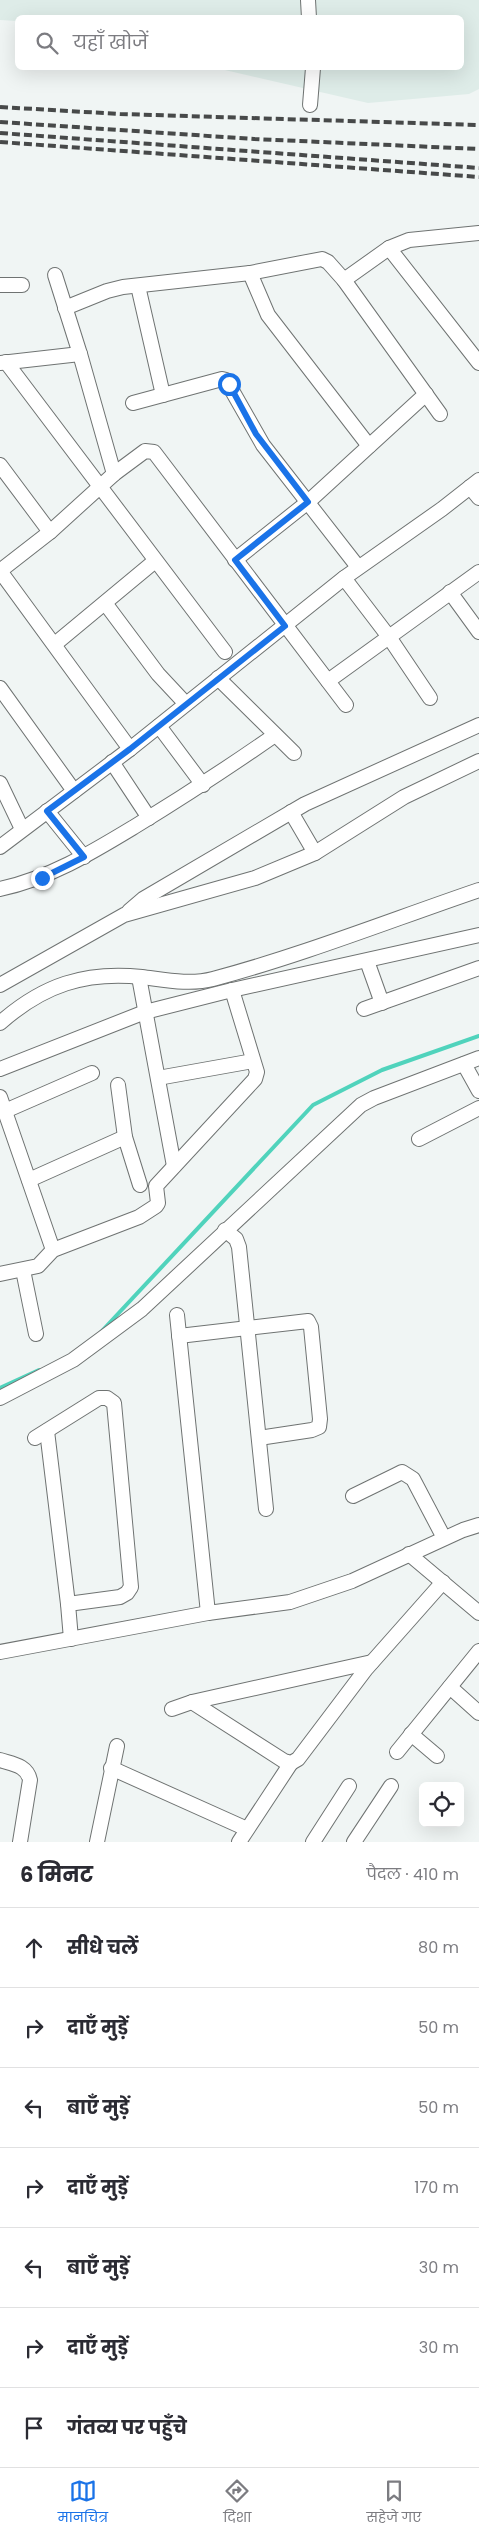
<!DOCTYPE html>
<html lang="hi">
<head>
<meta charset="utf-8">
<style>
	:root { --surface:#fff; --page:#f2f2f3; --text:#2b2b33; --muted:#7c7c81; --line:#e1e1e2; --accent:#1a73e8 }
	body { margin:0; font-family:Poppins,"Noto Sans Devanagari",sans-serif; background:var(--page); color:var(--text) }
	.controls { position:absolute; right:15px; bottom:15px; display:grid; overflow:hidden; border-radius:8px; box-shadow:0 5px 20px #0002 }
	.controls button { width:45px; height:45px; display:grid; place-items:center; padding:0; border:0; border-bottom:1px solid var(--line); background:var(--surface); color:var(--text); font:25px sans-serif }
	.stop { position:absolute; width:15px; height:15px; margin:-11px; border:4px solid #1a73e8; border-radius:50%; background:#fff }
	.stop.end { background:#1a73e8; border-color:#fff; box-shadow:0 1px 5px #0008 }
	.list { margin:0; padding:0; list-style:none }
	h2 { display:flex; justify-content:space-between; align-items:center; height:65px; margin:0; padding:0 20px; font-size:21px }
	h2 small { font-size:16px; font-weight:400; color:var(--muted) }
	.list li { display:grid; grid-template-columns:32px 1fr auto; gap:15px; align-items:center; box-sizing:border-box; height:80px; padding:0 20px; border-top:1px solid var(--line) }
	.list b { display:block; font-size:19px; white-space:nowrap }
	.list em { font-size:16px; font-style:normal; color:var(--muted) }
	.icon { flex:none; width:28px; height:28px; fill:none; stroke:currentColor; stroke-width:2; stroke-linecap:round; stroke-linejoin:round }
	.map { position:relative; flex:none; width:479px; height:1842px; overflow:hidden }
	.search { position:absolute; background:var(--surface); box-shadow:0 5px 20px #0002; left:15px; right:15px; top:15px; height:55px; display:flex; align-items:center; gap:12px; box-sizing:border-box; padding:0 18px; border-radius:8px; color:var(--muted); font-size:19px }
	.sheet { height:625px; background:var(--surface) }
	nav { display:flex; justify-content:space-around; align-items:center; box-sizing:border-box; height:70px; border-top:1px solid var(--line); background:var(--surface); font-size:14px; color:var(--muted) }
	nav a { display:grid; justify-items:center; gap:2px }
	nav .on { color:var(--accent) }
	.map>svg:first-child { display:block }
	.built { fill:#deece8 }
	.lines { fill:none; stroke-linecap:round; stroke-linejoin:round }
	.stream { stroke:#50d3bc; stroke-width:4 }
	.street-casing { stroke:#6f7372; stroke-width:16 }
	.street { stroke:#fff; stroke-width:14 }
	.rail { stroke:#474949; stroke-width:4; stroke-dasharray:8 4; stroke-linecap:butt }
	.route { stroke:#1a73e8; stroke-width:6 }
</style>
</head>
<body>
<div class="map">
<svg width="479" height="1842" viewBox="0 0 479 1842">
	<rect width="100%" height="100%" fill="#f0f5f4"/>
	<path class="built" d="M 0,0 L 479,0 L 479,89 L 469,94 L 368,103 L 216,68 L 462,68 L 462,18 L 18,18 L 17,21 L 0,20 Z"/>
	<g class="lines">
		<g class="stream">
			<path d="M 101,1332 L 313,1105 L 382,1070 L 479,1036"/>
			<path d="M 0,1388 L 39,1370"/>
		</g>
		<g class="street-casing">
			<g id="street">
				<path d="M 308,0 L 309,18"/>
				<path d="M 310,105 L 313,68"/>
				<path d="M 389,248 L 409,240 L 479,233"/>
				<path d="M 250,273 L 268,315 L 369,446"/>
				<path d="M 55,275 L 80,354 L 114,474"/>
				<path d="M 344,280 L 389,248 L 479,363"/>
				<path d="M 0,285 L 22,285"/>
				<path d="M 138,286 L 163,395"/>
				<path d="M 65,308 L 107,291 L 123,287 L 250,273 L 322,259 L 328,262 L 344,280 L 440,414"/>
				<path d="M 6,362 L 225,652"/>
				<path d="M 0,363 L 80,354"/>
				<path d="M 133,403 L 222,379 L 226,380 L 263,445 L 358,567"/>
				<path d="M 0,465 L 50,532"/>
				<path d="M 470,487 L 479,498"/>
				<path d="M 235,560 L 308,502 L 426,394"/>
				<path d="M 0,571 L 50,532 L 114,474 L 145,451 L 154,452 L 346,705"/>
				<path d="M 0,571 L 130,749"/>
				<path d="M 344,578 L 389,637 L 430,698"/>
				<path d="M 450,592 L 479,632"/>
				<path d="M 105,603 L 158,674 L 186,704"/>
				<path d="M 55,644 L 155,561"/>
				<path d="M 218,678 L 294,753"/>
				<path d="M 328,681 L 479,572"/>
				<path d="M 0,688 L 74,791"/>
				<path d="M 159,726 L 203,785"/>
				<path d="M 112,762 L 149,818"/>
				<path d="M 0,783 L 22,829"/>
				<path d="M 47,811 L 84,857"/>
				<path d="M 291,812 L 315,853"/>
				<path d="M 0,847 L 130,749 L 344,578 L 442,509 L 479,480"/>
				<path d="M 0,889 C 50,878 91,853 134,827 C 183,797 229,767 275,735"/>
				<path d="M 129,911 L 143,899 L 305,804 L 479,725"/>
				<path d="M 367,961 L 382,1003"/>
				<path d="M 139,977 L 174,1166"/>
				<path d="M 0,985 L 124,915 L 255,878 L 315,853 L 404,797 L 479,761"/>
				<path d="M 364,1009 L 479,968"/>
				<path d="M 0,1023 C 43,985 85,971 142,977 C 166,980 190,985 213,979 C 303,955 391,920 479,890"/>
				<path d="M 464,1064 L 479,1091"/>
				<path d="M 0,1069 L 145,1012 L 232,990 L 479,935"/>
				<path d="M 158,1078 L 253,1061"/>
				<path d="M 118,1085 L 125,1137 L 140,1185"/>
				<path d="M 0,1097 L 53,1250"/>
				<path d="M 5,1111 L 92,1073"/>
				<path d="M 419,1139 L 479,1108"/>
				<path d="M 29,1180 L 125,1137"/>
				<path d="M 225,1230 L 236,1239 L 239,1247 L 266,1509"/>
				<path d="M 23,1270 L 36,1334"/>
				<path d="M 0,1274 L 38,1266 L 53,1250 L 139,1217 L 156,1206 L 158,1203 L 156,1186 L 255,1079 L 257,1072 L 232,990"/>
				<path d="M 177,1315 L 208,1613"/>
				<path d="M 179,1336 L 308,1321 L 311,1327 L 320,1419 L 319,1427 L 312,1430 L 259,1438"/>
				<path d="M 0,1398 L 73,1360 L 142,1309 L 361,1105 L 374,1098 L 479,1058"/>
				<path d="M 47,1431 L 68,1604"/>
				<path d="M 35,1438 L 99,1398 L 107,1398 L 114,1403 L 131,1587 L 127,1593 L 120,1597 L 68,1604 L 71,1639"/>
				<path d="M 353,1496 L 396,1475 L 402,1472 L 413,1479 L 444,1538"/>
				<path d="M 409,1554 L 479,1613"/>
				<path d="M 0,1652 L 208,1613 L 290,1602 L 352,1581 L 463,1530 L 479,1525"/>
				<path d="M 450,1687 L 479,1713"/>
				<path d="M 192,1702 L 284,1761 L 291,1763 L 298,1759 L 366,1669 L 443,1582"/>
				<path d="M 172,1709 L 192,1702 L 372,1662"/>
				<path d="M 411,1734 L 437,1756"/>
				<path d="M 397,1752 L 479,1651"/>
				<path d="M 0,1760 C 12,1764 27,1765 30,1780 L 20,1842"/>
				<path d="M 111,1768 L 247,1829"/>
				<path d="M 97,1842 L 117,1746"/>
				<path d="M 239,1842 L 291,1763"/>
				<path d="M 313,1842 L 349,1786"/>
				<path d="M 354,1842 L 391,1786"/>
			</g>
		</g>
		<use href="#street" class="street"/>
		<g class="rail">
			<path d="M 0,107 L 120,114 L 479,125"/>
			<path d="M 0,122 L 254,139 L 479,149"/>
			<path d="M 0,133 L 479,168"/>
			<path d="M 0,142 L 479,177"/>
		</g>
	</g>
	<g class="lines">
		<path class="route" d="M 42,878 L 84,857 L 47,811 L 130,749 L 285,626 L 235,560 L 308,502 L 256,434 L 229,384"/>
	</g>
</svg>
<div class="controls">
<button><svg class="icon" aria-label="locate" viewBox="0 0 24 24"><circle cx="12" cy="12" r="6"/><path d="M12 2v4M12 18v4M2 12h4M18 12h4"/></svg></button>
</div>
<div class="stop" style="left:229px;top:384px"></div>
<div class="stop end" style="left:42px;top:878px"></div>
<div class="search"><svg class="icon" aria-label="search" viewBox="0 0 24 24"><circle cx="10" cy="10" r="6"/><path d="M15 15l6 6"/></svg>यहाँ खोजें</div>
</div>
<section class="sheet">
<h2>6 मिनट<small>पैदल · 410 m</small></h2>
<ul class="list">
<li><svg class="icon" aria-label="ahead" viewBox="0 0 24 24"><path d="M12 20V5M6 11l6-6 6 6"/></svg><div><b>सीधे चलें</b></div><em>80 m</em></li>
<li><svg class="icon" aria-label="right" viewBox="0 0 24 24"><path d="M7 20v-9h11M14 6l5 5-5 5"/></svg><div><b>दाएँ मुड़ें</b></div><em>50 m</em></li>
<li><svg class="icon" aria-label="left" viewBox="0 0 24 24"><path d="M17 20v-9H6M10 6l-5 5 5 5"/></svg><div><b>बाएँ मुड़ें</b></div><em>50 m</em></li>
<li><svg class="icon" aria-label="right" viewBox="0 0 24 24"><path d="M7 20v-9h11M14 6l5 5-5 5"/></svg><div><b>दाएँ मुड़ें</b></div><em>170 m</em></li>
<li><svg class="icon" aria-label="left" viewBox="0 0 24 24"><path d="M17 20v-9H6M10 6l-5 5 5 5"/></svg><div><b>बाएँ मुड़ें</b></div><em>30 m</em></li>
<li><svg class="icon" aria-label="right" viewBox="0 0 24 24"><path d="M7 20v-9h11M14 6l5 5-5 5"/></svg><div><b>दाएँ मुड़ें</b></div><em>30 m</em></li>
<li><svg class="icon" aria-label="arrive" viewBox="0 0 24 24"><path d="M6 21V4h12l-3 4 3 4H6"/></svg><div><b>गंतव्य पर पहुँचे</b></div></li>
</ul>
</section>
<nav>
<a class="on"><svg class="icon" aria-label="map" viewBox="0 0 24 24"><path d="M3 6l6-2 6 2 6-2v14l-6 2-6-2-6 2zM9 4v14M15 6v14"/></svg>मानचित्र</a>
<a><svg class="icon" aria-label="directions" viewBox="0 0 24 24"><path d="M12 3l9 9-9 9-9-9zM9 14v-3h6M13 9l2 2-2 2"/></svg>दिशा</a>
<a><svg class="icon" aria-label="saved" viewBox="0 0 24 24"><path d="M7 4h10v16l-5-4-5 4z"/></svg>सहेजे गए</a>
</nav>
</body>
</html>
